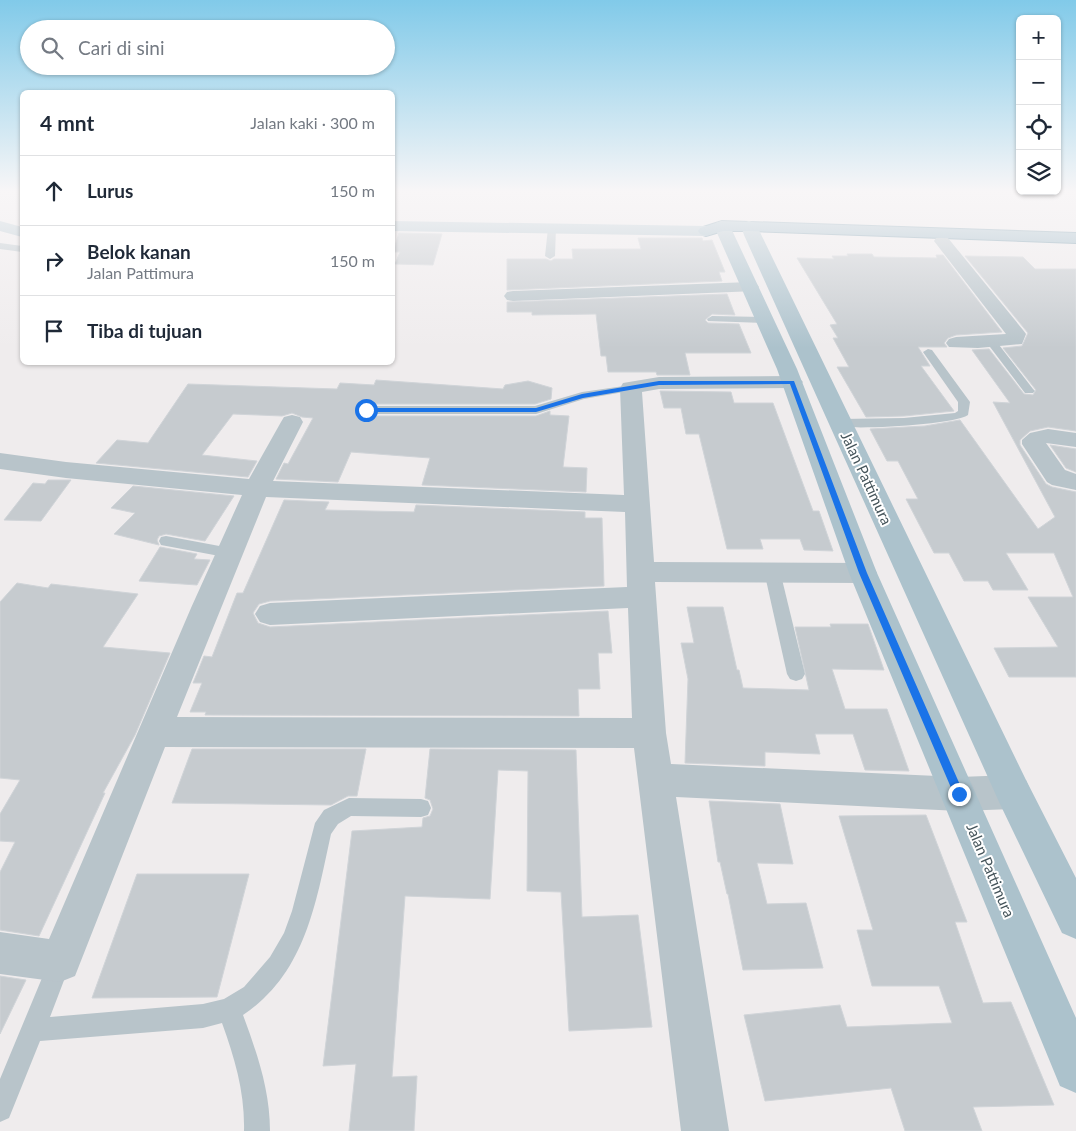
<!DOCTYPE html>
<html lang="id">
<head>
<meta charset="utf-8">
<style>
	:root { --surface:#fff; --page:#f2f2f3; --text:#1f2937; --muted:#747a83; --line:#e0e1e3 }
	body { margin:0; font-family:Lato,sans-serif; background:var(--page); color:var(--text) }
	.controls { position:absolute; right:15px; top:15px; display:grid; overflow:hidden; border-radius:8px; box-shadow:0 1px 4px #0004 }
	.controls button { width:45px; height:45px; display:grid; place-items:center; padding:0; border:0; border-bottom:1px solid var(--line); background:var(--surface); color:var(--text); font:25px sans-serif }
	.stop { position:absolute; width:15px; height:15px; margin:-11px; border:4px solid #1a73e8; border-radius:50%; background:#fff }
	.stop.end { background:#1a73e8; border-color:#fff; box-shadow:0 1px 5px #0008 }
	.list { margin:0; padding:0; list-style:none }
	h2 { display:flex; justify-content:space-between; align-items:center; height:65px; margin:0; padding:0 20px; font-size:21px }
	h2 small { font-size:16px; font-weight:400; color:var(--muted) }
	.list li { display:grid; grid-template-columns:32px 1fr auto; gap:15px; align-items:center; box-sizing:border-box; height:70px; padding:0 20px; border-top:1px solid var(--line) }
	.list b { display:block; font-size:19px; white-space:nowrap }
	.list p { margin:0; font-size:16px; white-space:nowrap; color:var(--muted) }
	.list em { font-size:16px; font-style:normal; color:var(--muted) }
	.icon { flex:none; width:28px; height:28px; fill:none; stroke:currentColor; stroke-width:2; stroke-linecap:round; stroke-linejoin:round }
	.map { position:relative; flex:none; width:1076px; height:1131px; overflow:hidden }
	.search { position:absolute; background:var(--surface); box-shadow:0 1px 4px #0004; left:20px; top:20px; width:375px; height:55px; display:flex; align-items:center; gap:12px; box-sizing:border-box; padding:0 18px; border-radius:28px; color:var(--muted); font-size:19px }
	.panel { position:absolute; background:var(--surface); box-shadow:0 1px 4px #0004; left:20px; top:90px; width:375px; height:275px; border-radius:8px }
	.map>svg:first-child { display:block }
	.building { fill:#c6cbcf; stroke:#d0d4d8 }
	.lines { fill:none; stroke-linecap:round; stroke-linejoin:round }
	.trunk-casing { stroke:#6f95a7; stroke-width:2 }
	.service { fill:#b8c4ca; fill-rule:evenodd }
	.minor { fill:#b8c4ca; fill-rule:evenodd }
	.primary { fill:#acc2cc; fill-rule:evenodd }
	.trunk { fill:#98b6c4; fill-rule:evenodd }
	.route { fill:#1a73e8 }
	.labels { text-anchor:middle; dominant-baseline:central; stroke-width:4; stroke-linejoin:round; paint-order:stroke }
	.street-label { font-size:15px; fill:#45545a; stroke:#fff }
</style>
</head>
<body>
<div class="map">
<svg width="1076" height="1131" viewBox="0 0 1076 1131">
	<rect width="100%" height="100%" fill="#efeced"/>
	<g class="building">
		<path d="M 399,233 L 442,234 L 433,265 L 395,264 L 400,252 L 393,252 Z"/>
		<path d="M 638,238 L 702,238 L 703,241 L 712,240 L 725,272 L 719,272 L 722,281 L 507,290 L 507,259 L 546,259 L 551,261 L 554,259 L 573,259 L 572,249 L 641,249 Z"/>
		<path d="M 847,254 L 872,254 L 874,257 L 937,258 L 936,255 L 943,255 L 1002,332 L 956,335 L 948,338 L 944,343 L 947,347 L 918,347 L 930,366 L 921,366 L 954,411 L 904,416 L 866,417 L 837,367 L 849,367 L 833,338 L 838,338 L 830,325 L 837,324 L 797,258 L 834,259 L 832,256 L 848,256 Z"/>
		<path d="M 965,256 L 1023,257 L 1035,269 L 1076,269 L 1076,431 L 1048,427 L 1030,431 L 1020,440 L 1020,445 L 1046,484 L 1052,487 L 1076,492 L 1076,677 L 1009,677 L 994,648 L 1058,647 L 1028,597 L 1073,597 L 1054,553 L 1006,553 L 1028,590 L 993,590 L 988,581 L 964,581 L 949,553 L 934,553 L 906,499 L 918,499 L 898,461 L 887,461 L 870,429 L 925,426 L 960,420 L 1038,529 L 1055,517 L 993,402 L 1010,403 L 972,350 L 989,349 L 1024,394 L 1033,395 L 1036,390 L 1003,348 L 1022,346 L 1028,333 Z"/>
		<path d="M 727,294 L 735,315 L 712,314 L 705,320 L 708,323 L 739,324 L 751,353 L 685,353 L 690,375 L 657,375 L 656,372 L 608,372 L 606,356 L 601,356 L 596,314 L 532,315 L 532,312 L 507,312 L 507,302 Z"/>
		<path d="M 376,380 L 503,389 L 505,385 L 528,381 L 552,388 L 551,399 L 535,404 L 367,404 L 359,411 L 367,416 L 536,416 L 550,411 L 550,415 L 569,416 L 563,467 L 587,468 L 586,492 L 422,485 L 430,458 L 351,452 L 338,482 L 276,479 L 284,463 L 288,464 L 313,418 L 302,417 L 292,413 L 282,416 L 233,414 L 202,455 L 257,461 L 248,477 L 96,463 L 117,440 L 148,443 L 188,384 L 337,389 L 340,383 L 374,385 Z"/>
		<path d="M 660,391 L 731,392 L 734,403 L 773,403 L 813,511 L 819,511 L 833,551 L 804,550 L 800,539 L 760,539 L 763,549 L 727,549 L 699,434 L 686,434 L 681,408 L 664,408 Z"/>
		<path d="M 1050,445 L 1076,449 L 1076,472 L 1066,468 Z"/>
		<path d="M 48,480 L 71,480 L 41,521 L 4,520 L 33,483 L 45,484 Z"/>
		<path d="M 133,486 L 234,496 L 205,541 L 166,534 L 159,536 L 157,540 L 159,545 L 114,534 L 135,513 L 111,508 Z"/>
		<path d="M 284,500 L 329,502 L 325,510 L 414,512 L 416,505 L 585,512 L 585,518 L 602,518 L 604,586 L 270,601 L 259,604 L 253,613 L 258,623 L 270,627 L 608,611 L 612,653 L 598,653 L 600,689 L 578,689 L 579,716 L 205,715 L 206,712 L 190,712 L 202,683 L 193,683 L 204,656 L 212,657 L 237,593 L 243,593 Z"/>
		<path d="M 160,547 L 197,554 L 194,559 L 210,560 L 197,585 L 139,581 Z"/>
		<path d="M 17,583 L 48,588 L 51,584 L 138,594 L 103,647 L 170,653 L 135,735 L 103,793 L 105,793 L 39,936 L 0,930 L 0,872 L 15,842 L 0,841 L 0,814 L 20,780 L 0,778 L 0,602 Z"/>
		<path d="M 687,607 L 723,607 L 737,670 L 739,670 L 743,688 L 809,690 L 795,627 L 831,627 L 830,624 L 868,624 L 884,670 L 832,669 L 845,709 L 887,709 L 909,771 L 865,770 L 853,734 L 815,734 L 820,754 L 765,752 L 765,766 L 685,763 L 688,679 L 681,643 L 694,643 Z"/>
		<path d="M 192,749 L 366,749 L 357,796 L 348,796 L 331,805 L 172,803 Z"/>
		<path d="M 430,749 L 576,750 L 582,917 L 638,915 L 652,1027 L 569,1031 L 561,892 L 527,891 L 528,771 L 498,770 L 490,899 L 405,896 L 392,1077 L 417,1076 L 414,1131 L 349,1131 L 356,1064 L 323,1066 L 352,831 L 422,827 L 423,818 L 430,816 L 433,809 L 430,800 L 425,798 Z"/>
		<path d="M 709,801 L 780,804 L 793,864 L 757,863 L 767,904 L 806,903 L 823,968 L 743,970 L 728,894 L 727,894 L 720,862 L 718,862 Z"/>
		<path d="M 926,815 L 967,922 L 955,922 L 983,1003 L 1011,1002 L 1054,1105 L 973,1107 L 982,1131 L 905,1131 L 891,1088 L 765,1101 L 744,1015 L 840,1005 L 847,1027 L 952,1023 L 939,986 L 872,986 L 857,930 L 873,930 L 839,816 Z"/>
		<path d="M 137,874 L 249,874 L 217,997 L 92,998 Z"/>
		<path d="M 0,976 L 26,980 L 0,1034 Z"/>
	</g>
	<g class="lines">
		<g class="trunk-casing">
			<path id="trunk" d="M 722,221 L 1076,233 L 1076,243 L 749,231 L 723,231 L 706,236 L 700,234 L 698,231 L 700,228 Z"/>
		</g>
		<g class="service">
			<path d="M 552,225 L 556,228 L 555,256 L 550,259 L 545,256 L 548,228 Z"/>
			<path d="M 0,243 L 22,246 L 22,252 L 0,249 Z"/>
			<path d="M 712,316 L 764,317 L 769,320 L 764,323 L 708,321 L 707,319 Z"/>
			<path d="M 992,340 L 996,341 L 1033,389 L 1035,391 L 1033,393 L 1025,393 L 987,343 Z"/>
			<path d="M 928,349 L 932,350 L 970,402 L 968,415 C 953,425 855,430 837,426 L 835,423 L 837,420 L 841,419 L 904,418 L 955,413 L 958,411 L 958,402 L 923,352 Z"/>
			<path d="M 631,385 L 637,388 L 635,390 L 584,399 L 536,414 L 367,414 L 361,410 L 367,406 L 535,406 L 582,392 Z"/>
			<path d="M 166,536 L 230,548 L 235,549 L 237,553 L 235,557 L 230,558 L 161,545 L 159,541 L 161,537 Z"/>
			<path d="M 772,565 L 777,567 L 780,571 L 805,674 L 802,679 L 796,681 L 790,679 L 787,674 L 764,571 L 767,567 Z"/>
			<path d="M 349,798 L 421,799 L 428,801 L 431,808 L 428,815 L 421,817 L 351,816 L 338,824 L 331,834 C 316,902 306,973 243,1015 C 257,1053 270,1090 270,1131 L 244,1131 C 245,1093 235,1059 222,1023 L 203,1028 L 40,1041 L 9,1118 L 0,1122 L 0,1079 L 52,954 L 60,951 L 68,954 L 71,962 L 50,1017 L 203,1004 L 224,999 L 244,987 L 270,957 L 284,933 L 292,911 L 315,823 L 324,810 Z"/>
		</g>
		<g class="minor">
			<path d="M 942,236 L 948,238 L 1023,330 L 1026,334 L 1022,344 L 978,348 L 949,347 L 946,343 L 949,339 L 956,337 L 1006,334 L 934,241 L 936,238 Z"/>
			<path d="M 750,282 L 756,283 L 759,287 L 756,291 L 513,301 L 507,300 L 504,296 L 507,292 L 513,291 Z"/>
			<path d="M 792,376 L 799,378 L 803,382 L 799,386 L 792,388 L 659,389 L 642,392 L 654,562 L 863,563 L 873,566 L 877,573 L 873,580 L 863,583 L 655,582 L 666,733 L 671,764 L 959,777 L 1013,775 L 1026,780 L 1031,792 L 1026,804 L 1013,809 L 959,811 L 676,797 L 729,1131 L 681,1131 L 634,748 L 165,747 L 75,976 L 60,982 L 0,974 L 0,932 L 49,939 L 191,608 L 242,495 L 66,478 L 0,469 L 0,453 L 66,462 L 249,479 L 281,422 L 284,417 L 292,415 L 300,417 L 303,422 L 273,481 L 624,495 L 620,388 L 623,383 L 659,377 ZM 266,497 L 625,512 L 627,587 L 270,603 L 260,606 L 255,614 L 260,622 L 270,625 L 628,608 L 632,718 L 177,717 Z"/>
			<path d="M 1048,429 L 1076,433 L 1076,447 L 1046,443 L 1065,470 L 1076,474 L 1076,490 L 1052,485 L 1047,482 L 1022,444 L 1022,440 L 1030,433 Z"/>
		</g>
		<g class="primary">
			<path d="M 0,221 L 22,227 L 22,237 L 0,231 Z"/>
			<path d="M 392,221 L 706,226 L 712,228 L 714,231 L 712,234 L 706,236 L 392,231 Z"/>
			<path d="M 722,221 L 728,223 L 730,226 L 797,369 L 877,573 L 1076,1018 L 1076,1093 L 1060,1086 L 849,573 L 777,369 L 714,226 L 716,223 Z"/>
			<path d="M 749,221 L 755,223 L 757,226 L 1026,780 L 1076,878 L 1076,939 L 1062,933 L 1000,804 L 744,235 L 741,226 L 743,223 Z"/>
		</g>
		<use href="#trunk" class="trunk"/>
	</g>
	<linearGradient id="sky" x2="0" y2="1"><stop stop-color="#81cae9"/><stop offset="0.55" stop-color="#f8f6f7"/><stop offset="1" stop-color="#f8f6f7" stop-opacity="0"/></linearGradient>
	<rect width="1076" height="348" fill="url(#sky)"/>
	<path class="route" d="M 659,381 L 794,381 L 867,573 L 964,794 L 962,797 L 955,797 L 859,573 L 790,384 L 659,385 L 583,398 L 536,412 L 366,412 L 363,410 L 366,408 L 536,408 L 582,394 Z"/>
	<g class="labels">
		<g class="street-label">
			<text transform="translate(867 478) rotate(65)">Jalan Pattimura</text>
			<text transform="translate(991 870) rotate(67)">Jalan Pattimura</text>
		</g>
	</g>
</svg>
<div class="controls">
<button>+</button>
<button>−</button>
<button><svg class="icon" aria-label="locate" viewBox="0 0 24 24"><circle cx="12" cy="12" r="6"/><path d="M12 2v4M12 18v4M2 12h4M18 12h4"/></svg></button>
<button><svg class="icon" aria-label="layers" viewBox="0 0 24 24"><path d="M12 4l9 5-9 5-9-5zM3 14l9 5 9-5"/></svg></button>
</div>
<div class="stop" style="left:366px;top:410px"></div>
<div class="stop end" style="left:959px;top:794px"></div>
<div class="search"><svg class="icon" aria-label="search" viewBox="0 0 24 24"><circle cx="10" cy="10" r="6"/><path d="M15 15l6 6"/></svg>Cari di sini</div>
<section class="panel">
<h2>4 mnt<small>Jalan kaki · 300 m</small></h2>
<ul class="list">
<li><svg class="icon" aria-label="ahead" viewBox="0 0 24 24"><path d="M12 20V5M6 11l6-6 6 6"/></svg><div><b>Lurus</b></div><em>150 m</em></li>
<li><svg class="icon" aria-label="right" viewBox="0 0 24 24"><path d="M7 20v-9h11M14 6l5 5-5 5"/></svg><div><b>Belok kanan</b><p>Jalan Pattimura</p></div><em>150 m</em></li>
<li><svg class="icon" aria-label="arrive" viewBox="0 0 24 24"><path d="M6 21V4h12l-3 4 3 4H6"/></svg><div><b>Tiba di tujuan</b></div></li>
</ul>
</section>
</div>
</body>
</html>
